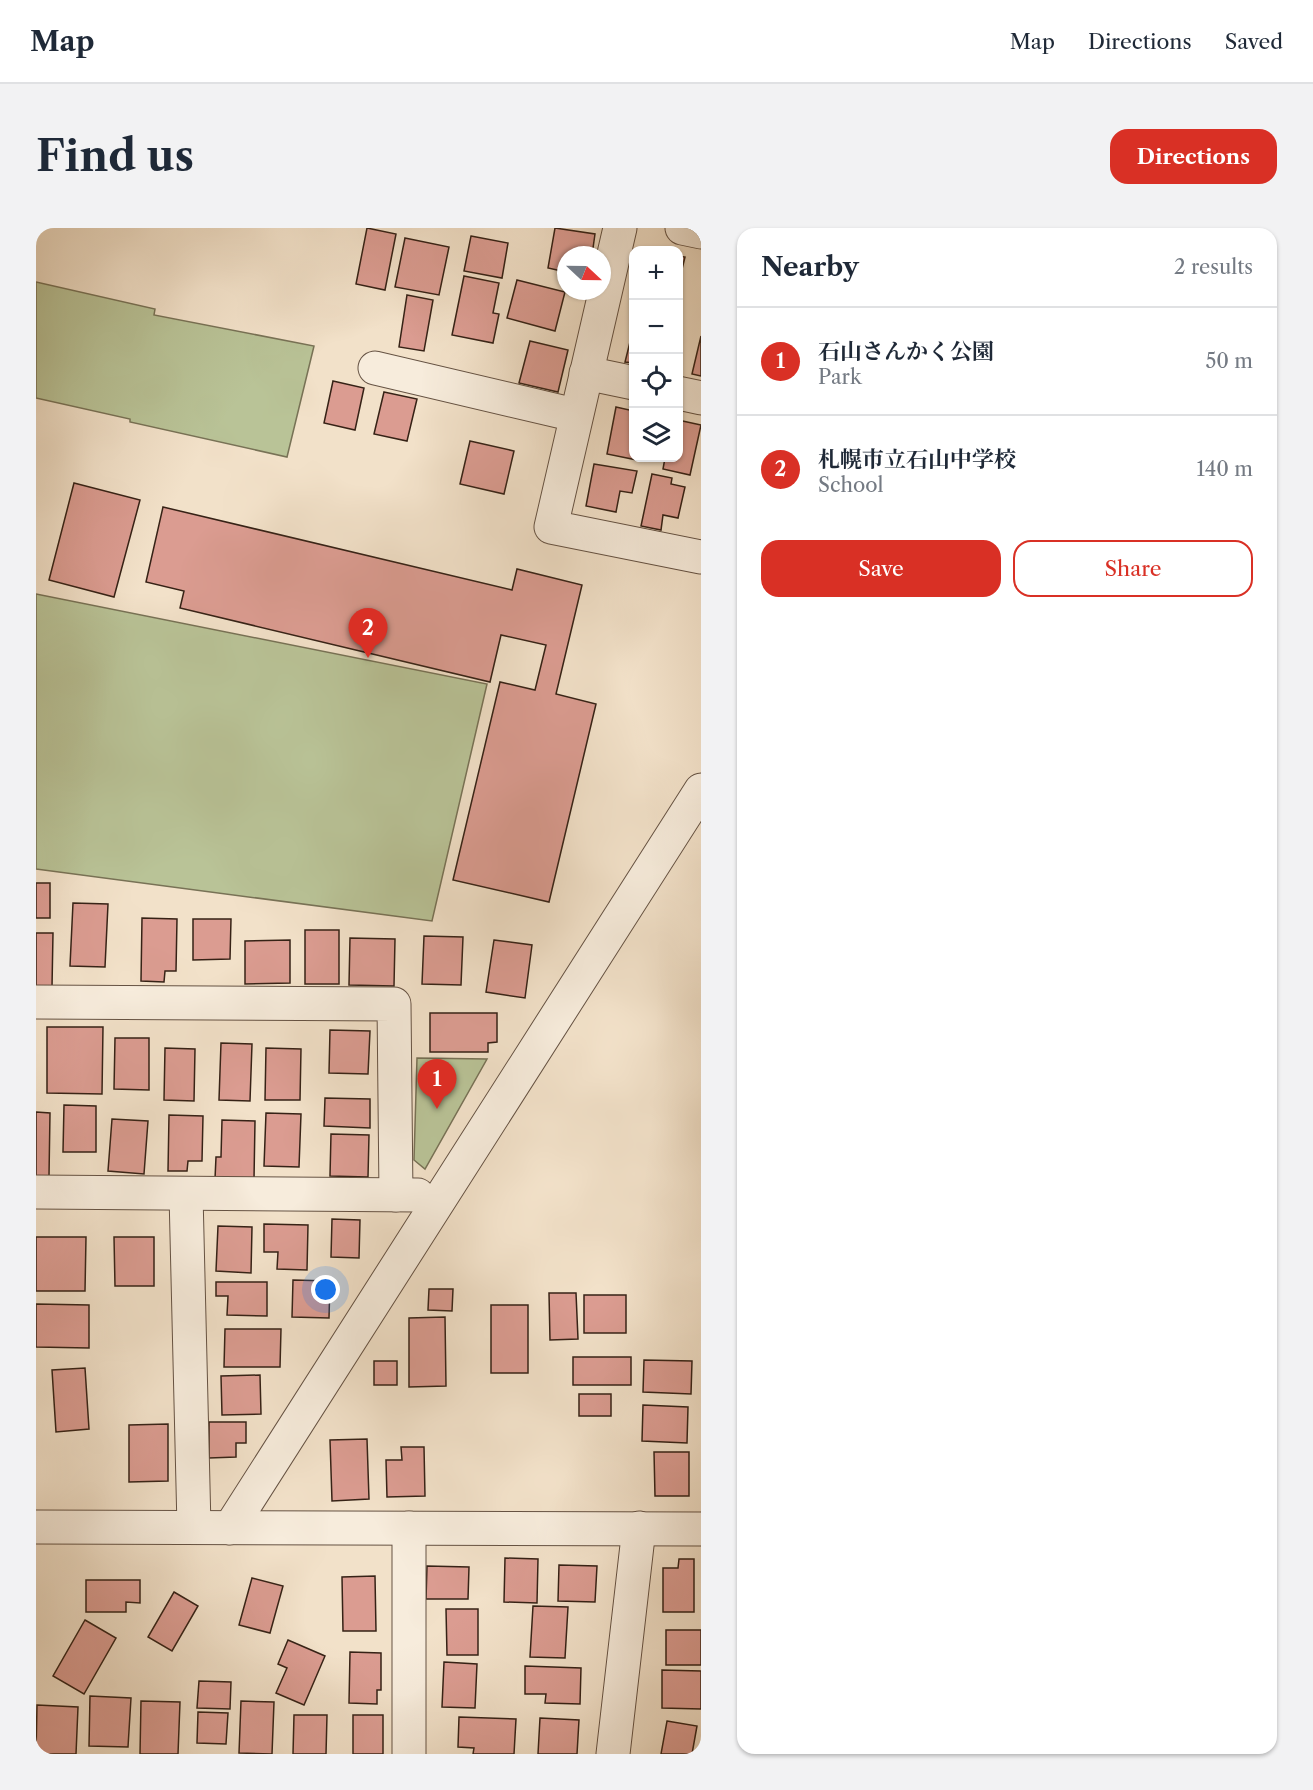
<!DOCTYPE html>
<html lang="en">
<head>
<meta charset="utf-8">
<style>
	:root { --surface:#fff; --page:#f2f2f3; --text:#1f2937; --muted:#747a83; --line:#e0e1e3; --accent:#d93025 }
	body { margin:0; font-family:"Libre Caslon Text","Noto Serif JP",serif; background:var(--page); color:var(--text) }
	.controls { position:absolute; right:18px; top:18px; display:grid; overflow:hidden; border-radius:12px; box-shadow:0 2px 4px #0004 }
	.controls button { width:54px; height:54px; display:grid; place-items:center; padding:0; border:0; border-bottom:2px solid var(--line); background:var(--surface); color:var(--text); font:30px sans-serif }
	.compass { position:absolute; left:521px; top:18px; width:54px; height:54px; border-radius:50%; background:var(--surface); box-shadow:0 2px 4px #0004; rotate:112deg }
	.you { position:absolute; left:290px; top:1062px; width:21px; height:21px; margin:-15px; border:4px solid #fff; border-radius:50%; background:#1a73e8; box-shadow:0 0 0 9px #1a73e833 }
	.badge { display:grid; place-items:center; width:39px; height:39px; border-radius:50%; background:var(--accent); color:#fff; font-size:20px; font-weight:700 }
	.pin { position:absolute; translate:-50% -50px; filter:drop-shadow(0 2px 3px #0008) }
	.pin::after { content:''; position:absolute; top:32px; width:21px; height:18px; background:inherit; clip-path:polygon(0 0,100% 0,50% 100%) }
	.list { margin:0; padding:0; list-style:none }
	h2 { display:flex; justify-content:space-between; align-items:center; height:78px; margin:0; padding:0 24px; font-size:26px }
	h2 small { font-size:20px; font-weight:400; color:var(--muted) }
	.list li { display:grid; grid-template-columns:39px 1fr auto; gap:18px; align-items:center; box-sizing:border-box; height:108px; padding:0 24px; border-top:2px solid var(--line) }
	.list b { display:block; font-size:22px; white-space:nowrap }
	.list p { margin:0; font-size:20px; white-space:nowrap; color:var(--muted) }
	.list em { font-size:20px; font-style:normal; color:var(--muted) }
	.actions { display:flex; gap:12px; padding:18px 24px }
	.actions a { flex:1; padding:14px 0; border:2px solid var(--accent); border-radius:18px; text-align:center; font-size:21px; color:var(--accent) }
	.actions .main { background:var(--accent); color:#fff }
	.icon { flex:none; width:33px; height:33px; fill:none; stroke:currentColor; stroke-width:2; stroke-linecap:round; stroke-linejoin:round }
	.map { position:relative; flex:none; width:665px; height:1526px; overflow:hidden; border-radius:18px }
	header { display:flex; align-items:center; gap:36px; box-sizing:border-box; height:84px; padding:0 30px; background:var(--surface); border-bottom:2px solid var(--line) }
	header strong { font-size:28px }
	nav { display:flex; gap:33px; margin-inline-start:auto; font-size:21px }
	.intro { display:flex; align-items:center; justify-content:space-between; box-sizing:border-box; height:144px; padding:0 36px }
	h1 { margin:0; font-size:42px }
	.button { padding:15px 27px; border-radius:18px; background:var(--accent); color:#fff; font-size:21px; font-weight:700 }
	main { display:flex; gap:36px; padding:0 36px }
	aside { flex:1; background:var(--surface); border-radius:18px; box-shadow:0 2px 4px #0004 }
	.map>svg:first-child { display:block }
	.green { fill:#b9c397; stroke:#787256; stroke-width:1.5 }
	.building { fill:#db9c91; stroke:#362216; stroke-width:1.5 }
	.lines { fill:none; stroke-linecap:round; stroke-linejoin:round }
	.minor-casing { stroke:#655243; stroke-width:35 }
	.minor { stroke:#f7ecdc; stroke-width:33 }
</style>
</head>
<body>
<header>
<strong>Map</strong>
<nav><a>Map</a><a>Directions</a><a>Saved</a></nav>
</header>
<div class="intro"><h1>Find us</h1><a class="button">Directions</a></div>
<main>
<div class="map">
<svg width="665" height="1526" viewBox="0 0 665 1526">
	<rect width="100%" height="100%" fill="#f2e1c9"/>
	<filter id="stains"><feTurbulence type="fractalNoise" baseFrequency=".00333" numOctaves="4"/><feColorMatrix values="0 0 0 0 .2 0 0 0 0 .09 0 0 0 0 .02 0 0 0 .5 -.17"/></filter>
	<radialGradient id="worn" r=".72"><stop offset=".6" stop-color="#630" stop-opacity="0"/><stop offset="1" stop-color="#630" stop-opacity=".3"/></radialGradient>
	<g class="green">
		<path d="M 0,54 L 119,81 L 118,87 L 278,118 L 251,229 L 94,194 L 94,191 L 0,170 Z"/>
		<path d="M 0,366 L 451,456 L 396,693 L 0,641 Z"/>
		<path d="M 381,830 L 451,831 L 389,941 L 378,932 Z"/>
	</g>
	<g class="building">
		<path d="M 331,0 L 360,6 L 349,62 L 320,56 Z"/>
		<path d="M 519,0 L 559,6 L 556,27 L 530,27 L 530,44 L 512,40 Z"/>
		<path d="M 435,8 L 472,15 L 466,50 L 428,43 Z"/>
		<path d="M 369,10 L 413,19 L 403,67 L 359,59 Z"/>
		<path d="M 642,28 L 649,29 L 642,57 Z"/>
		<path d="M 428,48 L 463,55 L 457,85 L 463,86 L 457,115 L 416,107 Z"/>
		<path d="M 481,52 L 529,64 L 519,103 L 471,90 Z"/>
		<path d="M 371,67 L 397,72 L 388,123 L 363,119 Z"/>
		<path d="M 598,98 L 598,135 L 589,134 Z"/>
		<path d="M 665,108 L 665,148 L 656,146 Z"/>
		<path d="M 494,113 L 532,122 L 522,164 L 483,155 Z"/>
		<path d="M 297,153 L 328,160 L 319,202 L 288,195 Z"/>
		<path d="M 348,164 L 381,171 L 371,213 L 338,206 Z"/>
		<path d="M 580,179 L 598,183 L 598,230 L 601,230 L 601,232 L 571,226 Z"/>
		<path d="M 642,192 L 665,197 L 654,247 L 627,241 L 629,230 L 642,230 Z"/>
		<path d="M 434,213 L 478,223 L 468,266 L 424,256 Z"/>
		<path d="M 558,236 L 601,243 L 596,265 L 584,263 L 580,284 L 550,278 Z"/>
		<path d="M 616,246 L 636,250 L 635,256 L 649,259 L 642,290 L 627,287 L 625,302 L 605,298 Z"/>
		<path d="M 38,255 L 104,272 L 78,369 L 13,352 Z"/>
		<path d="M 127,279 L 476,362 L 481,341 L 546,357 L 520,466 L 560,476 L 513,674 L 417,652 L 464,454 L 499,462 L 510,417 L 465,407 L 454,454 L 144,380 L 148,363 L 110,354 Z"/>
		<rect x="0" y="655" width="14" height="35"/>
		<path d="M 37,675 L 72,676 L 69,739 L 34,738 Z"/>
		<path d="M 106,690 L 141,691 L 140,743 L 129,743 L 128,754 L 105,753 Z"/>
		<path d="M 157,691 L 195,691 L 194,731 L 157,732 Z"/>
		<rect x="269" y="702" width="34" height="54"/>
		<path d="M 0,705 L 17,705 L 16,759 L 0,758 Z"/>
		<path d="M 388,708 L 427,709 L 425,757 L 386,756 Z"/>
		<path d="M 314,710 L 359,711 L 358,758 L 313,757 Z"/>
		<path d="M 254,712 L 254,755 L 209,756 L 209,713 Z"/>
		<path d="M 458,712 L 496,717 L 489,770 L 450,764 Z"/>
		<path d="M 394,785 L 461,785 L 461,814 L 452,815 L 452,824 L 394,824 Z"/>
		<path d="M 11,799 L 67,799 L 66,866 L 11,865 Z"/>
		<path d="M 294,802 L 334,803 L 332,846 L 293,845 Z"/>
		<path d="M 79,810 L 113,810 L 113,862 L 78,861 Z"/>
		<path d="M 185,815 L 216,816 L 214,873 L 183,872 Z"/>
		<path d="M 129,820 L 159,821 L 158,873 L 128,872 Z"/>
		<path d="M 230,820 L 265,821 L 264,872 L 229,872 Z"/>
		<path d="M 289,870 L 334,871 L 334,900 L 288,898 Z"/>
		<path d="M 28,877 L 60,878 L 60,924 L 27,924 Z"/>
		<path d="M 0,884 L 14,885 L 13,948 L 0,948 Z"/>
		<path d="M 230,885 L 265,886 L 263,939 L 228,938 Z"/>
		<path d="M 133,887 L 167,888 L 166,933 L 152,933 L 151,943 L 132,943 Z"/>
		<path d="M 76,891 L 112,893 L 108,946 L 72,943 Z"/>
		<path d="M 186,892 L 219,893 L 218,951 L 179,951 L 180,929 L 185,929 Z"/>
		<path d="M 295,906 L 333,907 L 332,949 L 294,948 Z"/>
		<path d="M 296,991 L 324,992 L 323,1030 L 295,1029 Z"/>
		<path d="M 228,996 L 272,997 L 271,1042 L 241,1041 L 242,1024 L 228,1024 Z"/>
		<path d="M 182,998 L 216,999 L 215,1045 L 180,1043 Z"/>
		<path d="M 0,1009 L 50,1009 L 49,1063 L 0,1063 Z"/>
		<path d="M 78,1009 L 118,1009 L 118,1058 L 79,1058 Z"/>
		<path d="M 257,1052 L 294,1053 L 293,1090 L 256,1089 Z"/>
		<path d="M 180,1054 L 231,1054 L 231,1088 L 191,1087 L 192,1068 L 180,1068 Z"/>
		<path d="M 393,1061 L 417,1061 L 416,1083 L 392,1082 Z"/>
		<path d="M 513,1065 L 540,1065 L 542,1111 L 514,1112 Z"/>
		<rect x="548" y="1067" width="42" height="38"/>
		<path d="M 0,1076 L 53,1077 L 53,1120 L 0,1119 Z"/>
		<rect x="455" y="1077" width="37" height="68"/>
		<path d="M 409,1089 L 410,1158 L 373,1159 L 373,1090 Z"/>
		<path d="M 189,1101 L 245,1101 L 244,1139 L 188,1139 Z"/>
		<rect x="537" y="1129" width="58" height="28"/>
		<path d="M 608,1132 L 656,1133 L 655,1166 L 607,1164 Z"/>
		<rect x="338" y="1133" width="23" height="24"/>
		<path d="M 49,1140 L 53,1201 L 20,1204 L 16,1142 Z"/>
		<path d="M 224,1147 L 225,1186 L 186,1187 L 185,1148 Z"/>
		<rect x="543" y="1166" width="32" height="22"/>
		<path d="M 607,1177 L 652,1179 L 651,1215 L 606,1213 Z"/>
		<path d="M 173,1194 L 210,1194 L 210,1215 L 200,1215 L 200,1229 L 173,1230 Z"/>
		<path d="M 132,1196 L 132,1253 L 93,1254 L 93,1197 Z"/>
		<path d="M 331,1211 L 333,1271 L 296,1273 L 294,1212 Z"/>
		<path d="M 365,1219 L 388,1219 L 389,1268 L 351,1269 L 350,1232 L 366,1232 Z"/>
		<path d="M 618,1224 L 653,1224 L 653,1268 L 619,1268 Z"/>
		<path d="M 469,1330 L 502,1331 L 501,1375 L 468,1374 Z"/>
		<path d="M 643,1331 L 658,1331 L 658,1384 L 627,1384 L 627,1340 L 642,1340 Z"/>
		<path d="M 523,1337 L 561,1338 L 559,1374 L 522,1373 Z"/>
		<path d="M 391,1338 L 433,1339 L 432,1371 L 390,1371 Z"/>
		<path d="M 339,1348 L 340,1403 L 307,1403 L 306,1349 Z"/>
		<path d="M 216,1350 L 247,1358 L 234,1405 L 203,1397 Z"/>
		<path d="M 50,1352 L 104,1352 L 104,1375 L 90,1374 L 90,1384 L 50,1384 Z"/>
		<path d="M 138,1364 L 162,1378 L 136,1423 L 112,1409 Z"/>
		<path d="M 497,1378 L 532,1379 L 529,1430 L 494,1429 Z"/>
		<path d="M 410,1381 L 442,1381 L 442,1427 L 411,1427 Z"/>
		<path d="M 49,1392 L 80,1410 L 48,1466 L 17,1448 Z"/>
		<rect x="630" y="1402" width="35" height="35"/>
		<path d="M 252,1412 L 289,1428 L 268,1477 L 240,1465 L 251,1440 L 242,1436 Z"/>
		<path d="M 314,1424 L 345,1425 L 345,1462 L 341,1462 L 341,1476 L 313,1475 Z"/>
		<path d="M 408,1434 L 441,1436 L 439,1480 L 406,1479 Z"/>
		<path d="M 489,1438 L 545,1440 L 544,1476 L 509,1475 L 510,1466 L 489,1466 Z"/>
		<path d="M 626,1442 L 665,1443 L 665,1481 L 626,1480 Z"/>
		<path d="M 163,1453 L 195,1454 L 194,1481 L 161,1480 Z"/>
		<path d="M 54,1468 L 95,1470 L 92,1519 L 53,1518 Z"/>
		<path d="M 105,1473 L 144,1474 L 142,1526 L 104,1526 Z"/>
		<path d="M 205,1473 L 238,1474 L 236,1526 L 203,1525 Z"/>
		<path d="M 1,1477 L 42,1479 L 40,1526 L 0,1526 Z"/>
		<path d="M 162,1484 L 192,1485 L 190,1516 L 161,1515 Z"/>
		<path d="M 258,1487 L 291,1487 L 290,1526 L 257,1526 Z"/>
		<rect x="317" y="1487" width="30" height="39"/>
		<path d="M 423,1489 L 480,1491 L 478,1526 L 437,1526 L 438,1520 L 422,1519 Z"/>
		<path d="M 504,1490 L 543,1492 L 541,1526 L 502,1526 Z"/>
		<path d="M 631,1493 L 661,1498 L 656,1526 L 625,1526 Z"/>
	</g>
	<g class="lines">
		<g class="minor-casing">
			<g id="minor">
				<path d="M 584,0 L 515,299 L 665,329"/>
				<path d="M 646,0 L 665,4"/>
				<path d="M 339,140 L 539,187"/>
				<path d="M 550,145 L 598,155"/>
				<path d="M 642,165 L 665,170"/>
				<path d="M 0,774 L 358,776 L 360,967"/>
				<path d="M 0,964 L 382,967"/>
				<path d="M 150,966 L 158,1299"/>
				<path d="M 0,1299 L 665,1301"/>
				<path d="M 194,1300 L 665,562"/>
				<path d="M 373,1300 L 373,1526"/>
				<path d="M 577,1526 L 603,1300"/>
			</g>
		</g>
		<use href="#minor" class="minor"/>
	</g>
	<rect width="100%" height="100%" filter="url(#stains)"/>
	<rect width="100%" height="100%" fill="url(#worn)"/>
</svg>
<div class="controls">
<button>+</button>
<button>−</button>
<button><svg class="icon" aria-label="locate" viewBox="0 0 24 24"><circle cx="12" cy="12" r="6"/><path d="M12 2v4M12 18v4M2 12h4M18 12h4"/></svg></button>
<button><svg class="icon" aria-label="layers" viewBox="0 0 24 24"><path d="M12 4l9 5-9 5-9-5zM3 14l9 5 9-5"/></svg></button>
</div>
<svg class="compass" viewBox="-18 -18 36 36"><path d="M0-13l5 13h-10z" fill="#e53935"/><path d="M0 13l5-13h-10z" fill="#747a83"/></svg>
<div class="you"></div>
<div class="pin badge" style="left:401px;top:881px">1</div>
<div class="pin badge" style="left:332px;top:430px">2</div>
</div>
<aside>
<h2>Nearby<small>2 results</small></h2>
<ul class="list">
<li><span class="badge">1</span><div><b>石山さんかく公園</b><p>Park</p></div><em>50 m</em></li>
<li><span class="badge">2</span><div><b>札幌市立石山中学校</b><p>School</p></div><em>140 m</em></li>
</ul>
<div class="actions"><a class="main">Save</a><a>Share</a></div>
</aside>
</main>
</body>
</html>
